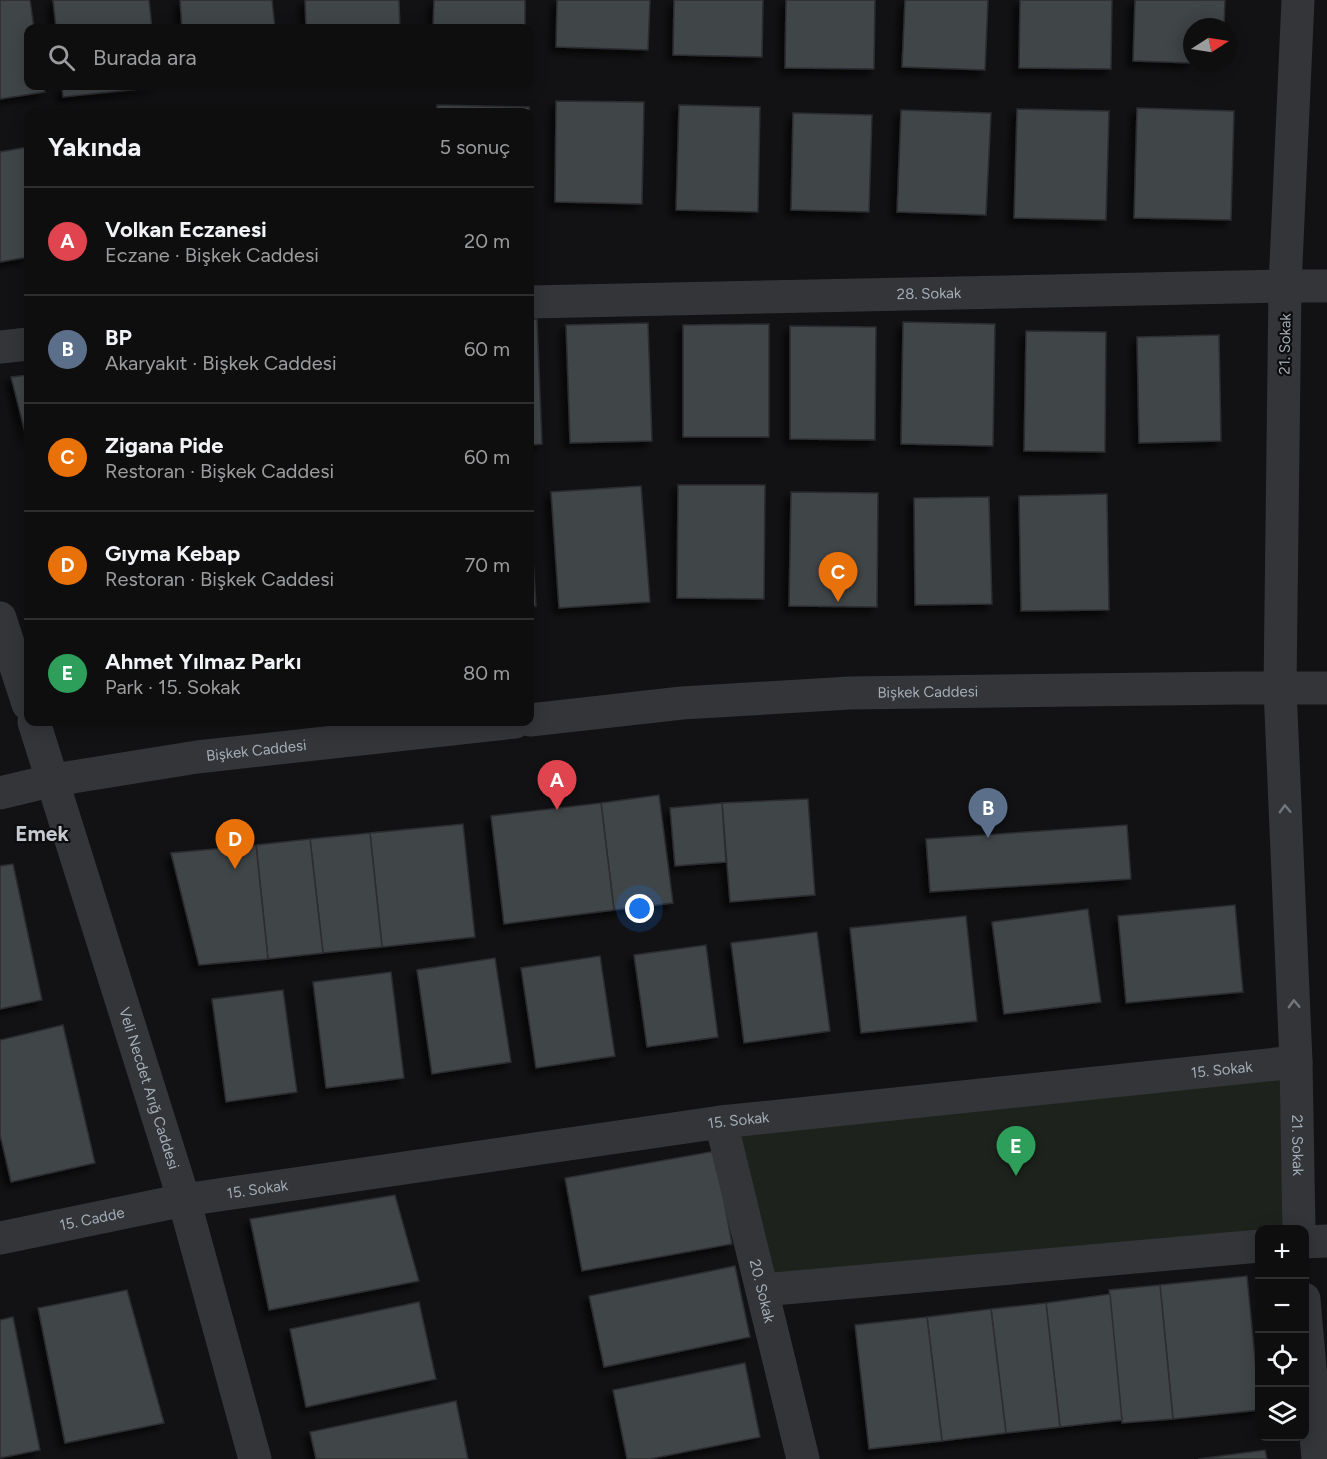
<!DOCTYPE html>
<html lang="tr">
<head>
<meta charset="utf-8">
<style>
	:root { --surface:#0e0e0f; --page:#1c1c1d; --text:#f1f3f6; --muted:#9b9c9e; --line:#2e2e2f; --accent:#b45309 }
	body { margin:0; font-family:Figtree,sans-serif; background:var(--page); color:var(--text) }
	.controls { position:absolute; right:18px; bottom:18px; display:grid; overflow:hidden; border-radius:12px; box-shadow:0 3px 15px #0003 }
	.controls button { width:54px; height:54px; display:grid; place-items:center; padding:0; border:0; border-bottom:2px solid var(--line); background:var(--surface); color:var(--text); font:30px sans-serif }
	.compass { position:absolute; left:1183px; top:18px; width:54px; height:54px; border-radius:50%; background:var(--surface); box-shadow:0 3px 15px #0003; rotate:78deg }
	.you { position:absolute; left:640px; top:909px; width:21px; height:21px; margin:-15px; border:4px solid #fff; border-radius:50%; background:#1a73e8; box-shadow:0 0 0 9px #1a73e833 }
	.badge { display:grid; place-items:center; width:39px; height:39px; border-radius:50%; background:var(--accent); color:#fff; font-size:20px; font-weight:700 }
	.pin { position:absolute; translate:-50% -50px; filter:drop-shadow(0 2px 3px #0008) }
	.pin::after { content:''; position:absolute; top:32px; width:21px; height:18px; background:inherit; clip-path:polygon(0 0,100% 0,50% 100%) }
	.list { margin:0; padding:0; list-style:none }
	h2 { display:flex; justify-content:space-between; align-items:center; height:78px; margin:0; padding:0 24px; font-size:26px }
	h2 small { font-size:20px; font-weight:400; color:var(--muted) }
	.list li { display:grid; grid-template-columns:39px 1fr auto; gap:18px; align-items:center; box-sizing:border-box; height:108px; padding:0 24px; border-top:2px solid var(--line) }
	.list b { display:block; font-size:22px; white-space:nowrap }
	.list p { margin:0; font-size:20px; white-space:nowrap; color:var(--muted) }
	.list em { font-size:20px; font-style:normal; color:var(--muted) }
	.icon { flex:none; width:33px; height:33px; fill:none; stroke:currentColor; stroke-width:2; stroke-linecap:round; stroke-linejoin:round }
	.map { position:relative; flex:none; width:1327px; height:1459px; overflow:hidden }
	.search { position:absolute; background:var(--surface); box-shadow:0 3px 15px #0003; left:24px; top:24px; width:510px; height:66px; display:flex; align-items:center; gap:15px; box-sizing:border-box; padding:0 21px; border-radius:12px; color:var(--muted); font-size:22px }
	.panel { position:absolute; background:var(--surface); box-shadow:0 3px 15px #0003; left:24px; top:108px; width:510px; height:618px; border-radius:12px }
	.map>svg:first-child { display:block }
	.green { fill:#1d231c }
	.building { fill:#414447; stroke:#2c2d30; stroke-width:1.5; filter:url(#shadow) }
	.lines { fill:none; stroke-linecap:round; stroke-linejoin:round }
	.minor { stroke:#333539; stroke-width:33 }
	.oneway { stroke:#71777d }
	.labels { text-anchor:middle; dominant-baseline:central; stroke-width:4.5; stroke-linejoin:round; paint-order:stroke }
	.street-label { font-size:15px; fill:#a3adb5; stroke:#0d0d0f }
	.district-label { font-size:21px; font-weight:bold; fill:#c4cad0; stroke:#0d0d0f }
</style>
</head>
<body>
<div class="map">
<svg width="1327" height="1459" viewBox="0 0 1327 1459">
	<defs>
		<filter id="shadow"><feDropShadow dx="-5.5" dy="5.5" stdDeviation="3" flood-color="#0009"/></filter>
	</defs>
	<rect width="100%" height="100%" fill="#121214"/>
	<path class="green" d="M 1296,1062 L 1299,1229 L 1260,1230 L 1259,1246 L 762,1290 L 721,1122 Z"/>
	<g class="building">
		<path d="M 0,0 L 30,0 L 34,28 L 28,28 L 28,86 L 43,86 L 45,92 L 0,99 Z"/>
		<path d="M 53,0 L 149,0 L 152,28 L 56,28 Z"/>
		<path d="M 180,0 L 272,0 L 275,28 L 182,28 Z"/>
		<path d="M 305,0 L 399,0 L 400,28 L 306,28 Z"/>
		<path d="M 434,0 L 525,0 L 525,28 L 433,28 Z"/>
		<path d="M 557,0 L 650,0 L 648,50 L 556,47 Z"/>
		<path d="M 674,0 L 763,0 L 762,57 L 673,55 Z"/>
		<path d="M 786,0 L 875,0 L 874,69 L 785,68 Z"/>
		<path d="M 905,0 L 988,0 L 985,70 L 902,67 Z"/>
		<path d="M 1020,0 L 1112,0 L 1111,69 L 1019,68 Z"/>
		<path d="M 1135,0 L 1225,0 L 1224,27 L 1192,27 L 1192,63 L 1133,61 Z"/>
		<path d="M 62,86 L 158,86 L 158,87 L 63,97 Z"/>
		<path d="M 556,101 L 644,102 L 642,204 L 555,202 Z"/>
		<path d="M 437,105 L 529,107 L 529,112 L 436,112 Z"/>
		<path d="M 679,105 L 760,107 L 758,212 L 676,210 Z"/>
		<path d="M 1137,108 L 1234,111 L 1231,220 L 1134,218 Z"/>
		<path d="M 1017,109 L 1109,111 L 1106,220 L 1014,218 Z"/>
		<path d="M 901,110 L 991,113 L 986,215 L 897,212 Z"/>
		<path d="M 793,113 L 872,115 L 869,212 L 791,210 Z"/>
		<path d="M 28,147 L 28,257 L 0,262 L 0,152 Z"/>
		<path d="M 537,319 L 542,444 L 530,445 L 530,320 Z"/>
		<path d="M 903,322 L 995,324 L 993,446 L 901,444 Z"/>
		<path d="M 648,323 L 652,441 L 570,443 L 566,325 Z"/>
		<path d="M 769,324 L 769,437 L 683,437 L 683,325 Z"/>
		<path d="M 790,326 L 876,327 L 875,440 L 790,439 Z"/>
		<path d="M 1026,331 L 1106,332 L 1105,452 L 1024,451 Z"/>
		<path d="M 1219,335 L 1221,441 L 1139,443 L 1137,337 Z"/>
		<path d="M 28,375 L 28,444 L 11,377 Z"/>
		<path d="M 678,485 L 765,485 L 764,599 L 677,598 Z"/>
		<path d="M 641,486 L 650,602 L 559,608 L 551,492 Z"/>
		<path d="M 791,492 L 878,493 L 877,607 L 789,606 Z"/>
		<path d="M 1107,494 L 1109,610 L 1021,611 L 1019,496 Z"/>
		<path d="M 989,497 L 992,604 L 915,605 L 914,498 Z"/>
		<path d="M 530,509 L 536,606 L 530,606 Z"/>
		<path d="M 659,795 L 673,903 L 614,910 L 601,803 Z"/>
		<path d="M 808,799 L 815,895 L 730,902 L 722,803 Z"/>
		<path d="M 601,803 L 614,910 L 504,924 L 491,816 Z"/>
		<path d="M 722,803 L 726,862 L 675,866 L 670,808 Z"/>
		<path d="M 463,824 L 475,937 L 382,947 L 370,833 Z"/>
		<path d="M 1127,825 L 1131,879 L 930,892 L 926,839 Z"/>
		<path d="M 370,833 L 382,947 L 323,953 L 310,839 Z"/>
		<path d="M 310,839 L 323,953 L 268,959 L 256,845 Z"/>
		<path d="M 256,845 L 268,959 L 199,965 L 171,853 Z"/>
		<path d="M 13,864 L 42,1000 L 0,1009 L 0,866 Z"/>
		<path d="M 1235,905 L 1243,992 L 1126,1003 L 1118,916 Z"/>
		<path d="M 1088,909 L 1101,1002 L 1004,1014 L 992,922 Z"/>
		<path d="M 966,916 L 977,1021 L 861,1033 L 850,928 Z"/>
		<path d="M 817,932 L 830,1031 L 744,1043 L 731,943 Z"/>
		<path d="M 706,945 L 718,1037 L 647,1047 L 634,955 Z"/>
		<path d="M 600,956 L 615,1056 L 536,1068 L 521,968 Z"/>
		<path d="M 495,958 L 511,1062 L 432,1074 L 417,970 Z"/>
		<path d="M 391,972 L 404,1078 L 326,1088 L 313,982 Z"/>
		<path d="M 283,990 L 297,1092 L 226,1102 L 212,999 Z"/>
		<path d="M 63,1025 L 95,1163 L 11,1182 L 0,1135 L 0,1040 Z"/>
		<path d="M 715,1151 L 732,1244 L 582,1271 L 565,1178 Z"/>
		<path d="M 395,1195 L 419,1281 L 269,1310 L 250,1219 Z"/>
		<path d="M 735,1266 L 750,1337 L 604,1367 L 589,1296 Z"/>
		<path d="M 1247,1276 L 1260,1410 L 1173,1419 L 1160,1285 Z"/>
		<path d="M 1160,1285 L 1173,1419 L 1122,1423 L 1109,1290 Z"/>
		<path d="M 127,1290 L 164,1423 L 65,1443 L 38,1308 Z"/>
		<path d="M 1110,1294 L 1122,1420 L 1060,1427 L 1046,1303 Z"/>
		<path d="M 419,1302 L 436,1379 L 306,1407 L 290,1329 Z"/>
		<path d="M 1046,1303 L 1060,1427 L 1006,1433 L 991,1309 Z"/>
		<path d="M 991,1309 L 1006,1433 L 942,1441 L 927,1317 Z"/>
		<path d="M 13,1317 L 40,1450 L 0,1458 L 0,1320 Z"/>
		<path d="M 927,1317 L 942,1441 L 869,1449 L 855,1325 Z"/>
		<path d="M 745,1363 L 760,1437 L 650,1459 L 627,1459 L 613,1390 Z"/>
		<path d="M 456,1401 L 468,1459 L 316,1459 L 310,1432 Z"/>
		<path d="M 1265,1450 L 1267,1459 L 1198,1459 Z"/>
	</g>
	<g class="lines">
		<g class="minor">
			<path id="s1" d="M 1298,0 L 1285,286 L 1280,688 L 1296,1062 L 1299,1230"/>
			<path id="s2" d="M 530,302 L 1285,286 L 1327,286"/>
			<path d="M 0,347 L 28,344"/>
			<path d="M 0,618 L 28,704"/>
			<path id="s3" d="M 530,720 L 682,703 L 850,693 L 1240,688 L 1327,688"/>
			<path id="s4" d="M 34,722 L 184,1200 L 255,1459"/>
			<path id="s5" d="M 0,793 L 54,780 L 197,757 L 515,722"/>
			<path id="s6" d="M 721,1122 L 803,1459"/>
			<path id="s7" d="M 0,1238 L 184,1200 L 721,1122 L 1296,1062"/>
			<path d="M 1304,1242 L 1327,1241"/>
			<path d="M 762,1290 L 1260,1246"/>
			<path d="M 1304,1299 L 1318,1459"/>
		</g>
	</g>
	<defs><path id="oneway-chevron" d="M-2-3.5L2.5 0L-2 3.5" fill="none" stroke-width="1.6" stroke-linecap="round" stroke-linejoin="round" transform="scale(1.5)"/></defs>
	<g class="oneway">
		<use href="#oneway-chevron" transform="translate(1285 809) rotate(-92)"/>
		<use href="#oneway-chevron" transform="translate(1294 1004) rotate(-92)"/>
	</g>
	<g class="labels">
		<g class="street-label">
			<text stroke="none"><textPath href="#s2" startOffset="399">28. Sokak</textPath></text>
			<text transform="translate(1285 344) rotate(-89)">21. Sokak</text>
			<text stroke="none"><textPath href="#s3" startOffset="399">Bişkek Caddesi</textPath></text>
			<text stroke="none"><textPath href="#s5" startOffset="260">Bişkek Caddesi</textPath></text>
			<text stroke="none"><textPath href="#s7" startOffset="1234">15. Sokak</textPath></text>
			<text stroke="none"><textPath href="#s4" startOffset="384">Veli Necdet Arığ Caddesi</textPath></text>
			<text stroke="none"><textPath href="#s7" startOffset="748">15. Sokak</textPath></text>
			<text stroke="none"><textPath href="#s1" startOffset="1146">21. Sokak</textPath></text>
			<text stroke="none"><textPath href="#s7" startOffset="262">15. Sokak</textPath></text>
			<text stroke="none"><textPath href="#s7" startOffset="94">15. Cadde</textPath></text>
			<text stroke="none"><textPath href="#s6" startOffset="174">20. Sokak</textPath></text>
		</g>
		<g class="district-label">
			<text x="42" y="833">Emek</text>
		</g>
	</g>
</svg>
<div class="controls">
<button>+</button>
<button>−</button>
<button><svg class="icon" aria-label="locate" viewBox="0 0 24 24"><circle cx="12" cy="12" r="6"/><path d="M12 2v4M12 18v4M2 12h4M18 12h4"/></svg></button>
<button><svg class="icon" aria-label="layers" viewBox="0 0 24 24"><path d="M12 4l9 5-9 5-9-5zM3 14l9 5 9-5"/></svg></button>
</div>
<svg class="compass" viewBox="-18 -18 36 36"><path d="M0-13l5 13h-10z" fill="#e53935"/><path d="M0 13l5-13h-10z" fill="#9b9c9e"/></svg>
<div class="you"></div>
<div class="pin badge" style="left:557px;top:810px;background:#e0444e">A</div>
<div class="pin badge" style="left:988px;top:838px;background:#5c6f8a">B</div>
<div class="pin badge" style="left:838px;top:602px;background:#e8710a">C</div>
<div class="pin badge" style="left:235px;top:869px;background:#e8710a">D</div>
<div class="pin badge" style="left:1016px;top:1176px;background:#2e9e5b">E</div>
<div class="search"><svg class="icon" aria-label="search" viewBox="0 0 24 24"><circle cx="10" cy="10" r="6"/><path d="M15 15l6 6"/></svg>Burada ara</div>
<section class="panel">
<h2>Yakında<small>5 sonuç</small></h2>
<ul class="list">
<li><span class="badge" style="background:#e0444e">A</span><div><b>Volkan Eczanesi</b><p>Eczane · Bişkek Caddesi</p></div><em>20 m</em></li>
<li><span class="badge" style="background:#5c6f8a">B</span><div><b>BP</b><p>Akaryakıt · Bişkek Caddesi</p></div><em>60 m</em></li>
<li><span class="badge" style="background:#e8710a">C</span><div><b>Zigana Pide</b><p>Restoran · Bişkek Caddesi</p></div><em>60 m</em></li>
<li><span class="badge" style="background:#e8710a">D</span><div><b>Gıyma Kebap</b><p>Restoran · Bişkek Caddesi</p></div><em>70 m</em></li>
<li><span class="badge" style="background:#2e9e5b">E</span><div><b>Ahmet Yılmaz Parkı</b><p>Park · 15. Sokak</p></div><em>80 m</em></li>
</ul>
</section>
</div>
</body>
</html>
